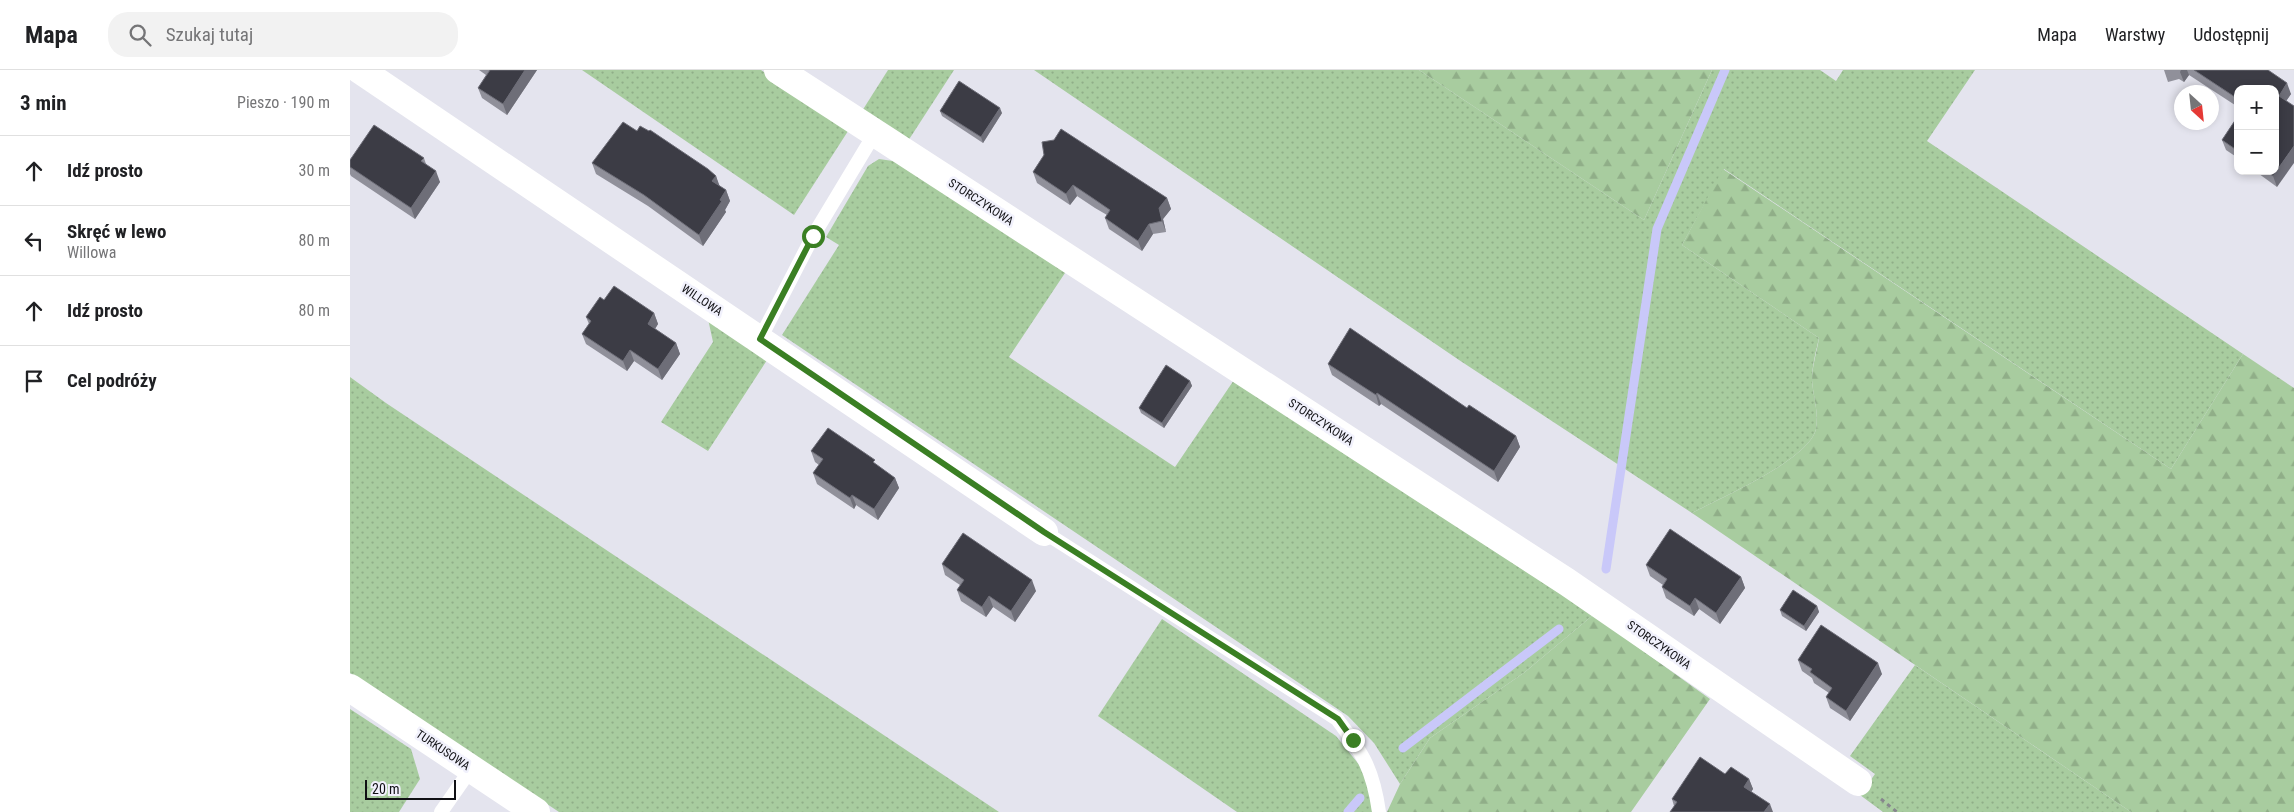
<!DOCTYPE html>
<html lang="pl">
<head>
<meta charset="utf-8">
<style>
	:root { --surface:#fff; --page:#f2f2f2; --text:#202124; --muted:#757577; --line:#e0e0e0 }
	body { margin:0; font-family:"Roboto Condensed",sans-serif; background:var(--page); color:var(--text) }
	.controls { position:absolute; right:15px; top:15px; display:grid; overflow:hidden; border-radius:10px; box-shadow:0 2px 8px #0003 }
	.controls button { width:45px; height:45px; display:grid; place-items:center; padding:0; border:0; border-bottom:1px solid var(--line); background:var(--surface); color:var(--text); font:25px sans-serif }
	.compass { position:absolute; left:1824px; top:15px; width:45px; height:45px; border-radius:50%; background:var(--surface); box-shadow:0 2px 8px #0003; rotate:153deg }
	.scale { position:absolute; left:15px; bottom:12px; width:91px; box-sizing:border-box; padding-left:5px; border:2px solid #101014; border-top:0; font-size:14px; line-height:18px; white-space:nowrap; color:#101014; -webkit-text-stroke:4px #f1f1fc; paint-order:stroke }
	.stop { position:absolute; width:15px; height:15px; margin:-11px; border:4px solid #3a7f23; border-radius:50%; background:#fff }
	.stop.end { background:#3a7f23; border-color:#fff; box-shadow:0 1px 5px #0008 }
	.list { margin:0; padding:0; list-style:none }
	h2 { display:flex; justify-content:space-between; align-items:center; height:65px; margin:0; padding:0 20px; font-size:21px }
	h2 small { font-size:16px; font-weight:400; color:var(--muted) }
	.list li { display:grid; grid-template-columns:32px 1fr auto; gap:15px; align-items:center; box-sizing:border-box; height:70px; padding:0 20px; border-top:1px solid var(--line) }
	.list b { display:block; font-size:19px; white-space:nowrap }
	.list p { margin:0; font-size:16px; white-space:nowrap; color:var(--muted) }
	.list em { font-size:16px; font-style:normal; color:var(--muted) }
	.icon { flex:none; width:28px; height:28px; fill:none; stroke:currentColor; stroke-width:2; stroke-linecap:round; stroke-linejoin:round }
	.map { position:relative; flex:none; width:1944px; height:742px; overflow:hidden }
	header { display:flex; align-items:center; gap:30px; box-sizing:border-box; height:70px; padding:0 25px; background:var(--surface); border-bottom:1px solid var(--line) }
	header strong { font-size:24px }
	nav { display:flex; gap:28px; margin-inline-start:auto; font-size:18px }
	.search { width:350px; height:45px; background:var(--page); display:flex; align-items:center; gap:12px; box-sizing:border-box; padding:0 18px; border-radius:20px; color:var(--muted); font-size:19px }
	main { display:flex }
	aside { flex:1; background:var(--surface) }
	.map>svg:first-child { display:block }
	.grass { fill:url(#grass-dots) }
	.forest { fill:url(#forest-firs) }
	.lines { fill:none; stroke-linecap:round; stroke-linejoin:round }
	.stream { stroke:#c9c8f9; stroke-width:9 }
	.path { stroke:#86868d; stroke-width:3; stroke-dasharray:4 4; stroke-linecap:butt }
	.service { stroke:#fff; stroke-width:14 }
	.minor { stroke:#fff; stroke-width:28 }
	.wall { fill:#90909a }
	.shaded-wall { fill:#6e6e78 }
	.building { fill:#3c3c45; stroke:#6e6e78 }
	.route { stroke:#3a7f23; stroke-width:6 }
	.labels { text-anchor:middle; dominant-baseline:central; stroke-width:5; stroke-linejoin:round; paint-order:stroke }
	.street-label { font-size:12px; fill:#101014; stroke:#f1f1fc }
</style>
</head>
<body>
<header>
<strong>Mapa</strong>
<div class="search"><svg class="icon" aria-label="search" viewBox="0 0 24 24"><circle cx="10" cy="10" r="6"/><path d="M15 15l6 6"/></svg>Szukaj tutaj</div>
<nav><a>Mapa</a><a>Warstwy</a><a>Udostępnij</a></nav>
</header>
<main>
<aside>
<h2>3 min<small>Pieszo · 190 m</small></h2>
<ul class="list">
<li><svg class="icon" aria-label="ahead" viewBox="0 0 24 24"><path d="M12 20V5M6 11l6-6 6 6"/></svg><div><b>Idź prosto</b></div><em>30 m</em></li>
<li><svg class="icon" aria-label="left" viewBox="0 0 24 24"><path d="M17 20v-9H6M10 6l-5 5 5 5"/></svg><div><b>Skręć w lewo</b><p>Willowa</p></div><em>80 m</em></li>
<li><svg class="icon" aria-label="ahead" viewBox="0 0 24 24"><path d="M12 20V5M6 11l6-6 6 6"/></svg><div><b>Idź prosto</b></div><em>80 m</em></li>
<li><svg class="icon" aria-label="arrive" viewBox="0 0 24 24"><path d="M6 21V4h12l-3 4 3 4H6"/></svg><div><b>Cel podróży</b></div></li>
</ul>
</aside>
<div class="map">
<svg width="1944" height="742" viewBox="0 0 1944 742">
	<defs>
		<pattern id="grass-dots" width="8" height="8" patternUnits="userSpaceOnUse" patternTransform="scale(1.25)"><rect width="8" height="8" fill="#a8cc9f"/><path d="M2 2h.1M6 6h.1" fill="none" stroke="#90ae88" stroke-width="1.8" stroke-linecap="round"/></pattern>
		<pattern id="forest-firs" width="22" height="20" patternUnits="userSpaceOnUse" patternTransform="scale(1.25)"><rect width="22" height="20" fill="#a8cc9f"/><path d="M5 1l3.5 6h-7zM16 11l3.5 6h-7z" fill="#90ae88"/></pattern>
	</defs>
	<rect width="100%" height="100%" fill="#e4e4ee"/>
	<g class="grass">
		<path d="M 232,0 L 411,0 L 500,58 L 444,145 Z"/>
		<path d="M 538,0 L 604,0 L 558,71 L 512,41 Z"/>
		<path d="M 684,0 L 1069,0 L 1294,150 L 1362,0 L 1470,0 L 1486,11 L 1493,0 L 1625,0 L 1577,71 L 1893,284 L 1821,399 L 1374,99 L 1332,175 L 1469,268 C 1466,281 1462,296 1462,310 C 1463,326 1469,342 1466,359 C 1459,390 1370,428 1342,443 L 1109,290 Z"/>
		<path d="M 529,89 L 550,92 L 717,200 L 659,287 L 825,397 L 884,310 L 1243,545 L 1175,602 L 1080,668 L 1050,714 L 1024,673 L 998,646 L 432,265 L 489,175 L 476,167 L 518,96 Z"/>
		<path d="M 358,249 L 419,287 L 358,381 L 311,352 L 363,272 Z"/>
		<path d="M 0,307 L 36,333 L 649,742 L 209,742 L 0,603 Z"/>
		<path d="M 812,549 L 986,666 L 1011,697 L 1021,726 L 1022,742 L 887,742 L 748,646 Z"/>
		<path d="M 1565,595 L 1781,742 L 1533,742 L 1510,725 L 1525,704 L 1500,686 Z"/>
		<path d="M 0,639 L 61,679 L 70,709 L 49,742 L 0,742 Z"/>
	</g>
	<g class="forest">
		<path d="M 1069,0 L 1362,0 L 1294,150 Z"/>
		<path d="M 1373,99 L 1821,399 L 1893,284 L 1944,318 L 1944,742 L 1781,742 L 1342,443 C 1370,428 1459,390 1466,359 C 1469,342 1463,326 1462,310 C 1462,296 1467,281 1469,268 L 1332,175 Z"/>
		<path d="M 1243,545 L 1360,629 L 1281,742 L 1037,742 L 1050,714 L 1080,668 L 1175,602 Z"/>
	</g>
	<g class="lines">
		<g class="stream">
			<path d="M 1256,499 L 1307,159 L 1375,0"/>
			<path d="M 1053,678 L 1209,559"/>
			<path d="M 998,742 L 1010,728"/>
		</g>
		<path class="path" d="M 1531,729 L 1547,742"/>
		<g class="service">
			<path d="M 410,269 L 463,166 L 525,63"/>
			<path d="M 694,462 L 987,649 C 1013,684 1023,699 1029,742"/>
			<path d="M 91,742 L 121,699"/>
		</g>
		<g class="minor">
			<path d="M 10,0 L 694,462"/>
			<path d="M 428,0 L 1217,512 L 1508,712"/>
			<path d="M 0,618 L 186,742"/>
		</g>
	</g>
	<g class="wall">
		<path d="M 129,0 L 187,0 L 157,45 L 132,28 L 128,18 L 136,5 Z"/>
		<path d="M 1814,0 L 1918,0 L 1941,24 L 1936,31 L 1927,117 L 1905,101 L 1925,101 L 1925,19 L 1888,19 L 1888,37 L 1839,5 L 1834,12 L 1829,9 L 1818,12 Z"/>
		<path d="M 590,41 L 652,43 L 633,73 L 592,46 Z"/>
		<path d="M 1888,46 L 1888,88 L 1876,80 L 1872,70 Z"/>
		<path d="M 287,61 L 366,106 L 369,116 L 376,120 L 380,131 L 375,140 L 376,142 L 353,176 L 298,136 L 246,104 L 242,93 Z"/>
		<path d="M 704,70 L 817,128 L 821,139 L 813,149 L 816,162 L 803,164 L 792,181 L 759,159 L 755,148 L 757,145 L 745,138 L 727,126 L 720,135 L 687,113 L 683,102 Z"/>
		<path d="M 74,88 L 76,94 L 90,112 L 65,149 L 1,106 L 0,104 L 0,90 Z"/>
		<path d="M 254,230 L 304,243 L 308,254 L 305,259 L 326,273 L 330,284 L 312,310 L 284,291 L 277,301 L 236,274 L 232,264 L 239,254 L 236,247 Z"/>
		<path d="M 978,294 L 1117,338 L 1166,366 L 1170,377 L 1148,412 L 1031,334 L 1029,336 L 982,305 Z"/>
		<path d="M 840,311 L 842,316 L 814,358 L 791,343 L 789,338 Z"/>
		<path d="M 461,381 L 526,395 L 545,408 L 549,418 L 528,450 L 506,435 L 504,439 L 467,414 L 463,403 L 469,395 L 465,392 Z"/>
		<path d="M 592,494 L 686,521 L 665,552 L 643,537 L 636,547 L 611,531 L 607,520 L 610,515 L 595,505 Z"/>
		<path d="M 1296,495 L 1391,507 L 1395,518 L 1370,554 L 1349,539 L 1344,546 L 1316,528 L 1312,517 L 1313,515 L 1300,506 Z"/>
		<path d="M 1467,536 L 1469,542 L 1456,561 L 1432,546 L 1430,540 Z"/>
		<path d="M 1448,590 L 1532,604 L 1500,651 L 1480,638 L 1476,627 L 1479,623 L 1464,613 L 1462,608 L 1452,601 Z"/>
		<path d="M 1375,704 L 1399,709 L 1403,719 L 1401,722 L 1324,736 L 1322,729 Z"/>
	</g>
	<g class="shaded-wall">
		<path d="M 175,0 L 187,0 L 157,45 L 153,34 Z"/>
		<path d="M 1831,0 L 1837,0 L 1839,5 L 1834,12 L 1830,2 Z"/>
		<path d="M 1937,13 L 1941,24 L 1932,37 L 1929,26 Z"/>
		<path d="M 650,38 L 652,43 L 633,73 L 631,67 Z"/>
		<path d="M 1944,76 L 1944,93 L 1927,117 L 1923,106 Z"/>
		<path d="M 86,101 L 90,112 L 65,149 L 61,138 Z"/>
		<path d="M 366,106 L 370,117 L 362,111 Z"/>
		<path d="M 723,115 L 727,126 L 720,135 L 716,124 Z"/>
		<path d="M 376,120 L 380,131 L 375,140 L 376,142 L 353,176 L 349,165 Z"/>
		<path d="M 817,128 L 821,139 L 813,149 L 816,162 L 812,151 L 809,138 Z"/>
		<path d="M 799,154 L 803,164 L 792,181 L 788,171 Z"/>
		<path d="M 304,243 L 308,254 L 301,265 L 298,254 Z"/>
		<path d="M 326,273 L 330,284 L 312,310 L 308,299 Z"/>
		<path d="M 280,280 L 284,291 L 277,301 L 273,291 Z"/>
		<path d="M 840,311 L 842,316 L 814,358 L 812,353 Z"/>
		<path d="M 1027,323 L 1031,334 L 1029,336 L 1026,325 Z"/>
		<path d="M 1166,366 L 1170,377 L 1148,412 L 1144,401 Z"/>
		<path d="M 545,408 L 549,418 L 528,450 L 524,439 Z"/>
		<path d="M 502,425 L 506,435 L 504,439 L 500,428 Z"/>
		<path d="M 1391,507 L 1395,518 L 1370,554 L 1366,543 Z"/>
		<path d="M 682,510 L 686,521 L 665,552 L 661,541 Z"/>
		<path d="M 639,526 L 643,537 L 636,547 L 632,537 Z"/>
		<path d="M 1345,528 L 1349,539 L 1344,546 L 1340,536 Z"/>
		<path d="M 1467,536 L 1469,542 L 1456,561 L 1454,556 Z"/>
		<path d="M 1528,593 L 1532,604 L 1500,651 L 1496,641 Z"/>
		<path d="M 1399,709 L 1403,719 L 1398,727 L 1394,717 Z"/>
		<path d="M 1420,734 L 1423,742 L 1414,742 Z"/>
	</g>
	<g class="building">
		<path d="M 140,0 L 175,0 L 153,34 L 128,18 Z"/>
		<path d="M 1844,0 L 1918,0 L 1937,13 L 1929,26 L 1944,36 L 1944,76 L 1923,106 L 1916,101 L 1925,101 L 1925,19 L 1888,19 L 1888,29 Z"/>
		<path d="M 609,11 L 650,38 L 631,67 L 590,41 Z"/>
		<path d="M 1888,46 L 1888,81 L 1872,70 Z"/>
		<path d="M 273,52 L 287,61 L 290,56 L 299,61 L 300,60 L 358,99 L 366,106 L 362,111 L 376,120 L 370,130 L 372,131 L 349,165 L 294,125 L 242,93 Z"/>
		<path d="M 24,55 L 74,88 L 71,91 L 86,101 L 61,138 L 0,97 L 0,90 Z"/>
		<path d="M 711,59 L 817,128 L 809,138 L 812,151 L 799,154 L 788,171 L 755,148 L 760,140 L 741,127 L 723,115 L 716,124 L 683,102 L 694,85 L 692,72 L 704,70 Z"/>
		<path d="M 264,216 L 304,243 L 298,254 L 326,273 L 308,299 L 280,280 L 273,291 L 232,264 L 241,251 L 236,247 L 250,227 L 254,230 Z"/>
		<path d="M 1000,258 L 1117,338 L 1119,335 L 1166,366 L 1144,401 L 1027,323 L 1026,325 L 978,294 Z"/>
		<path d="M 816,295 L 840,311 L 812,353 L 789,338 Z"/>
		<path d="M 478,358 L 525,390 L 523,392 L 545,408 L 524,439 L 502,425 L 500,428 L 463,403 L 473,389 L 461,381 Z"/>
		<path d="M 1320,459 L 1391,507 L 1366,543 L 1345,528 L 1340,536 L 1312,517 L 1317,509 L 1296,495 Z"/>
		<path d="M 613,463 L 682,510 L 661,541 L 639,526 L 632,537 L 607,520 L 614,510 L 592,494 Z"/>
		<path d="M 1443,520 L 1467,536 L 1454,556 L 1430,540 Z"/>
		<path d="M 1471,555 L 1528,593 L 1496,641 L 1476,627 L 1482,618 L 1460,602 L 1462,599 L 1448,590 Z"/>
		<path d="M 1350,687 L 1375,704 L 1381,697 L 1399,709 L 1394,717 L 1420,734 L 1414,742 L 1320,742 L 1327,732 L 1322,729 Z"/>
	</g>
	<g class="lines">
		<path class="route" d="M 463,166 L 410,269 L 694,462 L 988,649 L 1003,670"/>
	</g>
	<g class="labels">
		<g class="street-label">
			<text transform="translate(631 132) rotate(33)">STORCZYKOWA</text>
			<text transform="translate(352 230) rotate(34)">WILLOWA</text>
			<text transform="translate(971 352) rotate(33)">STORCZYKOWA</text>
			<text transform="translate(1309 575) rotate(35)">STORCZYKOWA</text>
			<text transform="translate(93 680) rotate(34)">TURKUSOWA</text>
		</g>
	</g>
</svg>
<div class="controls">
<button>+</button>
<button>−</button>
</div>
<svg class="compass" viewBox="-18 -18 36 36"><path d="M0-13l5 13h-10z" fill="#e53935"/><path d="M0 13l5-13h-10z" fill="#757577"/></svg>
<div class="scale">20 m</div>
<div class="stop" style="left:463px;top:166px"></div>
<div class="stop end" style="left:1003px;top:670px"></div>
</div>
</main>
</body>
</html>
